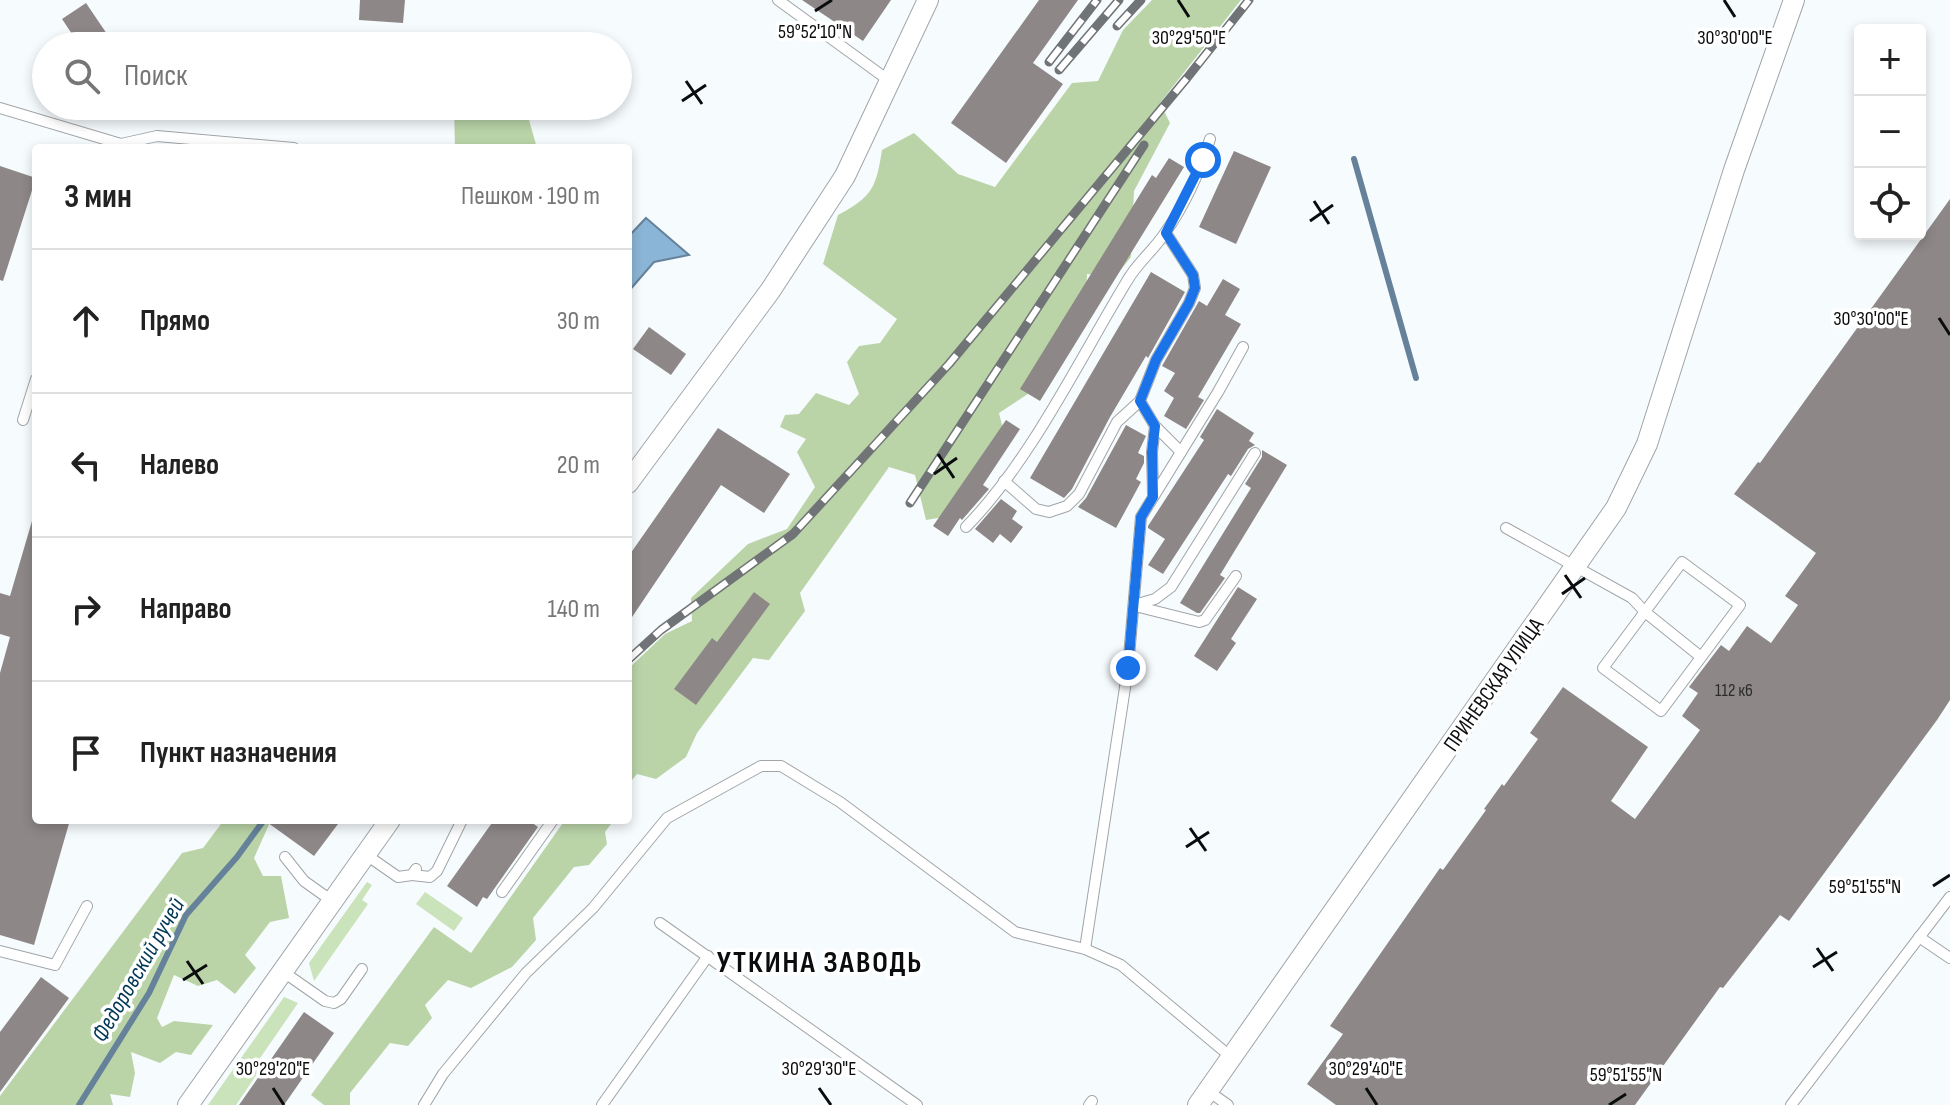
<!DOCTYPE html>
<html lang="ru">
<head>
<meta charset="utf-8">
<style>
	:root { --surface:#fff; --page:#f6f6f6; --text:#222; --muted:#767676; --line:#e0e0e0 }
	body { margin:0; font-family:"Sofia Sans Condensed",sans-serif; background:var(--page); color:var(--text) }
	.controls { position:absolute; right:24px; top:24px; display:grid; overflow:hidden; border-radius:8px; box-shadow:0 4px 12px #0003 }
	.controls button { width:72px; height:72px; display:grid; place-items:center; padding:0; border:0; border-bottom:2px solid var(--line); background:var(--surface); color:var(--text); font:40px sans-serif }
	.stop { position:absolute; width:24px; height:24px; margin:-18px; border:6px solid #1a73e8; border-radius:50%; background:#fff }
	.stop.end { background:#1a73e8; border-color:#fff; box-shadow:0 2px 8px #0008 }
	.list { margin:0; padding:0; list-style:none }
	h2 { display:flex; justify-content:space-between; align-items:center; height:104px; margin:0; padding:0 32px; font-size:34px }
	h2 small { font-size:26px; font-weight:400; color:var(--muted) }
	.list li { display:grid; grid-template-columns:52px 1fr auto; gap:24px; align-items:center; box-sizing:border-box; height:144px; padding:0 32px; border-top:2px solid var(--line) }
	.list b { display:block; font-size:30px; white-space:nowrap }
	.list em { font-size:26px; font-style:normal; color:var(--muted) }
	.icon { flex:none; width:44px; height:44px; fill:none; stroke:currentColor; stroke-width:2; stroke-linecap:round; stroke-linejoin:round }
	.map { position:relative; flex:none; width:1950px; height:1105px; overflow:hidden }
	.search { position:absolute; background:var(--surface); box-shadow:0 4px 12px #0003; left:32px; top:32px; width:600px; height:88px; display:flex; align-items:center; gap:20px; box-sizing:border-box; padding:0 28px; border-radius:44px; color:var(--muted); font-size:30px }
	.panel { position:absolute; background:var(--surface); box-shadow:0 4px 12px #0003; left:32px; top:144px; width:600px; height:680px; border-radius:8px }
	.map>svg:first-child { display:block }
	.green { fill:#cbe3bb }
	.forest { fill:#bad4a8 }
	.water { fill:#8bb5d6; stroke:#65829a; stroke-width:2 }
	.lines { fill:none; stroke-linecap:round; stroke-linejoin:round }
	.stream { stroke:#65829a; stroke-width:6 }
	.building { fill:#8d8887 }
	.service-casing { stroke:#a1a5a8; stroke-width:12 }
	.minor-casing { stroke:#a1a5a8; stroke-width:22 }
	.service { stroke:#fff; stroke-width:10 }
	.minor { stroke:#fff; stroke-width:20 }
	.rail-casing { stroke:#717476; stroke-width:9 }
	.rail { stroke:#fff; stroke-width:6; stroke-dasharray:18; stroke-linecap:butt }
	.route { stroke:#1a73e8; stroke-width:10 }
	.ticks { fill:none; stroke:#0b0c0e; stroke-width:3 }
	.labels { text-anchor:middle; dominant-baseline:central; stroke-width:7; stroke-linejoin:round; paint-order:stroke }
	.number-label { font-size:18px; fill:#2c2b2c }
	.street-label { font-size:22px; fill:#0b0c0e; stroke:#fff }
	.water-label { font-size:24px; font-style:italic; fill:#003757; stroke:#fff }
	.district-label { font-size:30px; font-weight:bold; letter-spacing:2px; fill:#0b0c0e; stroke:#fff }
	.ticks-label { font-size:20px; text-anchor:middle; fill:#0b0c0e; stroke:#fff; stroke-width:7; stroke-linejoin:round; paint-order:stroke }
</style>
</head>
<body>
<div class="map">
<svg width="1950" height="1105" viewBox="0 0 1950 1105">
	<rect width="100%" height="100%" fill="#f6fbfe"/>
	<g class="green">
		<path d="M 367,882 L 372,885 L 362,900 L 368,904 L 314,981 L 309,963 Z"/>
		<path d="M 425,892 L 463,918 L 454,931 L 416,904 Z"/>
		<path d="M 284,997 L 298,1003 L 256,1064 L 261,1068 L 236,1105 L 208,1105 Z"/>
	</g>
	<g class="forest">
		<path d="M 1152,0 L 1241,0 L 1160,103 L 1170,123 L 1134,191 L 1131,257 L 1115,277 L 1087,274 L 1086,302 L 1037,388 L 999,413 L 1003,429 L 962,514 L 926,520 L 915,475 L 889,467 L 800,593 L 805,611 L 769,660 L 753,658 L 697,733 L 686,757 L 656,779 L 637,774 L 628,785 L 628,669 L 665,634 L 692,621 L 691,598 L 748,544 L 787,529 L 815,487 L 797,452 L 806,439 L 780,427 L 785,415 L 799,414 L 816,393 L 849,405 L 859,394 L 847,362 L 859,346 L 880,343 L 897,319 L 823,264 L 838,215 C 872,197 876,188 882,150 L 914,133 L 958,174 L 995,187 L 1072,83 L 1098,81 L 1123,30 Z"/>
		<path d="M 454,106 L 525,106 L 537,148 L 455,148 Z"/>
		<path d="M 224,820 L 271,820 L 254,858 L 263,876 L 281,876 L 289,918 L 270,922 L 245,955 L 256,968 L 235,994 L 217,980 L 198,986 L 174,975 L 157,1018 L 162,1027 L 174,1021 L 213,1025 L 191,1055 L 176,1052 L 160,1063 L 131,1052 L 135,1073 L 130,1097 L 110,1094 L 113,1105 L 0,1105 L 0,1096 L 182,853 L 203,848 Z"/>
		<path d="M 565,820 L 614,820 L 605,832 L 607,844 L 589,865 L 574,867 L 533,918 L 536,940 L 512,967 L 471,988 L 448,980 L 425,1005 L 432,1018 L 408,1046 L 390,1043 L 350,1093 L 350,1105 L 324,1105 L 311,1095 L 434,927 L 471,953 Z"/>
	</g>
	<path class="water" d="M 646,218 L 689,255 L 654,262 L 628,292 L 628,237 Z"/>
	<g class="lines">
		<g class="stream">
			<path d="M 1354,159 L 1416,378"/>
			<path d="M 79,1105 L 149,993 L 186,915 L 237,857 L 264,820"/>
		</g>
	</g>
	<g class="building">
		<path d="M 360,0 L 405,0 L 403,23 L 359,20 Z"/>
		<path d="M 802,0 L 891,0 L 863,41 Z"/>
		<path d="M 1039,0 L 1078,0 L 1033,63 L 1063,84 L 1006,163 L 951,123 Z"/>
		<path d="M 86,3 L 107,34 L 89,46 L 80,46 L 62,19 Z"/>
		<path d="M 1234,151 L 1271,167 L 1236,244 L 1199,227 Z"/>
		<path d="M 1169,158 L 1184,167 L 1040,401 L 1020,389 L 1152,175 L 1156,178 Z"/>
		<path d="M 0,166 L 36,178 L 3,281 L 0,280 Z"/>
		<path d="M 1950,199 L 1950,700 L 1937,720 L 1789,921 L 1780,915 L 1723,988 L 1720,987 L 1635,1105 L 1336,1105 L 1307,1084 L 1343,1034 L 1330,1026 L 1440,868 L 1443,870 L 1486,810 L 1484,809 L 1502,784 L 1504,786 L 1538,739 L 1530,733 L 1563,687 L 1648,747 L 1611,801 L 1635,819 L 1700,730 L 1682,716 L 1698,693 L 1689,687 L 1721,645 L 1729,651 L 1747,626 L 1771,643 L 1798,605 L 1785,596 L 1816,553 L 1734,494 L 1758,462 L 1760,463 Z"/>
		<path d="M 1151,272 L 1185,292 L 1148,358 L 1146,356 L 1110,417 L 1072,489 L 1064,498 L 1030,478 Z"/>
		<path d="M 1223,279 L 1240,289 L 1225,315 L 1241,324 L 1198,397 L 1204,400 L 1186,429 L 1164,416 L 1174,398 L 1164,391 L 1175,373 L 1162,366 L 1199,301 L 1207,306 Z"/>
		<path d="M 649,327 L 686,354 L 671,375 L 633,349 Z"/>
		<path d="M 1217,409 L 1254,433 L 1249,441 L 1255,445 L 1248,449 L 1231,476 L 1228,474 L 1163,574 L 1148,565 L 1165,539 L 1148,528 L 1148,526 L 1204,440 L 1200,437 Z"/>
		<path d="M 1006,420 L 1020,429 L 983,485 L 989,489 L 962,520 L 960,518 L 948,536 L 933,526 Z"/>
		<path d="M 1126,425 L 1146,436 L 1138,453 L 1144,456 L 1144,463 L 1136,479 L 1141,482 L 1116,528 L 1078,507 L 1086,498 Z"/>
		<path d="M 718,428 L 790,474 L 764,513 L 721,485 L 628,623 L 628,557 Z"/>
		<path d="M 1262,450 L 1287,465 L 1220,575 L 1225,578 L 1200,613 L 1197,613 L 1180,603 L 1251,488 L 1245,484 L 1262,457 Z"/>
		<path d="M 1001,499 L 1017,511 L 1012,519 L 1023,527 L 1011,543 L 1000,534 L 993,543 L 975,529 Z"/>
		<path d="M 32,521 L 36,522 L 36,820 L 70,820 L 34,945 L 0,935 L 0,673 L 10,637 L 0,634 L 0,593 L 10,596 Z"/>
		<path d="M 1238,587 L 1257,599 L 1231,639 L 1236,643 L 1217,671 L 1194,656 Z"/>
		<path d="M 754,592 L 770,604 L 696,705 L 674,689 L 712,638 L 717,642 Z"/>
		<path d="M 264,820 L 341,820 L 314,856 Z"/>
		<path d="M 494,820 L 528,820 L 538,827 L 487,899 L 483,897 L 477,907 L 447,886 Z"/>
		<path d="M 41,977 L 69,998 L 0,1092 L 0,1032 Z"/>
		<path d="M 304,1012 L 334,1033 L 284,1105 L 239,1105 Z"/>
	</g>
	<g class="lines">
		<g class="service-casing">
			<g id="service">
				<path d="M 778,0 L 891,82"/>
				<path d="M 0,108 L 121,144 L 157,136 L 294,148"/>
				<path d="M 1140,401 L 1155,426 L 1181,452"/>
				<path d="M 23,420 L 36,379"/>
				<path d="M 1004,481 L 1036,509 L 1049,512 L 1067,506 L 1079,494 L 1117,422 L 1140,401 L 1156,360 L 1189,303 L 1195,288 L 1193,275 L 1166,233"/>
				<path d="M 1153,495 L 1152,452 L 1155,426"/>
				<path d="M 966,527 C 1030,462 1079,360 1127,281 C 1137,263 1154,250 1165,233 C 1184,206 1200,171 1210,139"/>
				<path d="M 1506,528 L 1632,598 L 1645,612 L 1701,657"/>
				<path d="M 1682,562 L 1740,605 L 1661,711 L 1603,668 Z"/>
				<path d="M 1134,605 L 1155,599 L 1171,587 L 1255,453"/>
				<path d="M 1135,606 L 1199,622 L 1205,620 L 1236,576"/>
				<path d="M 365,854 L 398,877 L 412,875 L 416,869"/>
				<path d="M 285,857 L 304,881 L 332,901"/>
				<path d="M 412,875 L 430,877 L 437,871 L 462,820"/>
				<path d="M 502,892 L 553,820"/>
				<path d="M 660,923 L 917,1105"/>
				<path d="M 1919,937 L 1950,958"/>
				<path d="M 1085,949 L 1128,668 L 1141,517 L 1218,392 L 1243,347"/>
				<path d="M 0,951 L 55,965 L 87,906"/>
				<path d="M 282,971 L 325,1001 L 334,1003 L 341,999 L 362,969"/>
				<path d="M 1208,1091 L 1228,1105"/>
				<path d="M 424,1105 L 443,1074 L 526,973 L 593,908 L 667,818 L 761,766 L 781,766 L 840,802 L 1015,932 L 1085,949 L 1121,965 L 1231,1057"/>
				<path d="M 602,1105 L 708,956"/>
				<path d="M 1089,1105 L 1092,1101"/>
				<path d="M 1791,1105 L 1950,897"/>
			</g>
		</g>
		<g class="minor-casing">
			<g id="minor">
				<path d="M 628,483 L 770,291 L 845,176 L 928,0"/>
				<path d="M 188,1105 L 390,820"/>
				<path d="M 1198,1105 L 1616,508 L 1647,444 L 1734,170 L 1794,0"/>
			</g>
		</g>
		<use href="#service" class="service"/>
		<use href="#minor" class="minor"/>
		<g class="rail-casing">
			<g id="rail">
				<path d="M 1117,26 L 1141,0"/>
				<path d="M 1049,62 L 1097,0"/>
				<path d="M 1059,70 L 1119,0"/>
				<path d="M 910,503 L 1144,145"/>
				<path d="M 628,660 L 661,630 L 793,534 L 949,364 L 1187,78 L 1249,0"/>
			</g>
		</g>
		<use href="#rail" class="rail"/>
	</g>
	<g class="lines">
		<path class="route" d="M 1128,668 L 1141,517 L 1153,497 L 1152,452 L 1155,426 L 1140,401 L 1156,360 L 1189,303 L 1195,288 L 1193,275 L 1166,233 L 1203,160"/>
	</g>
	<path class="ticks" d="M 1178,0 L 1189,17M 1724,0 L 1735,17M 815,11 L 832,0M 686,81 L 702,104M 682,101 L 706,85M 1314,201 L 1329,224M 1310,221 L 1333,205M 1939,318 L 1950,335M 938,454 L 954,478M 934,474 L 957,458M 1565,575 L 1581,598M 1562,594 L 1585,578M 1190,828 L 1206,851M 1186,847 L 1209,832M 1933,886 L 1950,875M 1817,948 L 1833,971M 187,961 L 203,984M 1813,967 L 1837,952M 183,980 L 207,965M 273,1088 L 284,1105M 819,1088 L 831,1105M 1366,1088 L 1377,1105M 1609,1105 L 1626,1094"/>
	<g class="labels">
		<g class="number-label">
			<text x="1734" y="690">112 к6</text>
		</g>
		<g class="street-label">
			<text transform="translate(1494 685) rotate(-55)">ПРИНЕВСКАЯ УЛИЦА</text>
		</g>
		<g class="water-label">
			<text transform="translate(138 970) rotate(-60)">Федоровский ручей</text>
		</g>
		<g class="district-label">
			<text x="820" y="963">УТКИНА ЗАВОДЬ</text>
		</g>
	</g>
	<g class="ticks-label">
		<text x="815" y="38">59°52'10"N</text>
		<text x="1189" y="44">30°29'50"E</text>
		<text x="1735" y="44">30°30'00"E</text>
		<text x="1871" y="325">30°30'00"E</text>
		<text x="1865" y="893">59°51'55"N</text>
		<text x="273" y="1075">30°29'20"E</text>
		<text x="819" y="1075">30°29'30"E</text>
		<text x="1366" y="1075">30°29'40"E</text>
		<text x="1626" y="1081">59°51'55"N</text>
	</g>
</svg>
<div class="controls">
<button>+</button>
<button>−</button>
<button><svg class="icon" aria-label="locate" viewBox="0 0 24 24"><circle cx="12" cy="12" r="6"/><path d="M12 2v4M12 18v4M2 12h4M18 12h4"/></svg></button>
</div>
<div class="stop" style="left:1203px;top:160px"></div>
<div class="stop end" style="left:1128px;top:668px"></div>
<div class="search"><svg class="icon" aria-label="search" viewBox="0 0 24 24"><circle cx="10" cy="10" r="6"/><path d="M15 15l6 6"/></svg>Поиск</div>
<section class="panel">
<h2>3 мин<small>Пешком · 190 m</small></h2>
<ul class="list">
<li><svg class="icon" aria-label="ahead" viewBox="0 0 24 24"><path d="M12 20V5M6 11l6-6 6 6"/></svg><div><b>Прямо</b></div><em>30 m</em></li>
<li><svg class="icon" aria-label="left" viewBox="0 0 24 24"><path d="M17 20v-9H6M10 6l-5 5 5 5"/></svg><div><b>Налево</b></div><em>20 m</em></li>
<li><svg class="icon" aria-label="right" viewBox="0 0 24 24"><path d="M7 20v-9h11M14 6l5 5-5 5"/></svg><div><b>Направо</b></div><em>140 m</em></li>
<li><svg class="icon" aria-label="arrive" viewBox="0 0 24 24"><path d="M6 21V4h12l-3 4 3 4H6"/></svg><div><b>Пункт назначения</b></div></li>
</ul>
</section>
</div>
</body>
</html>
